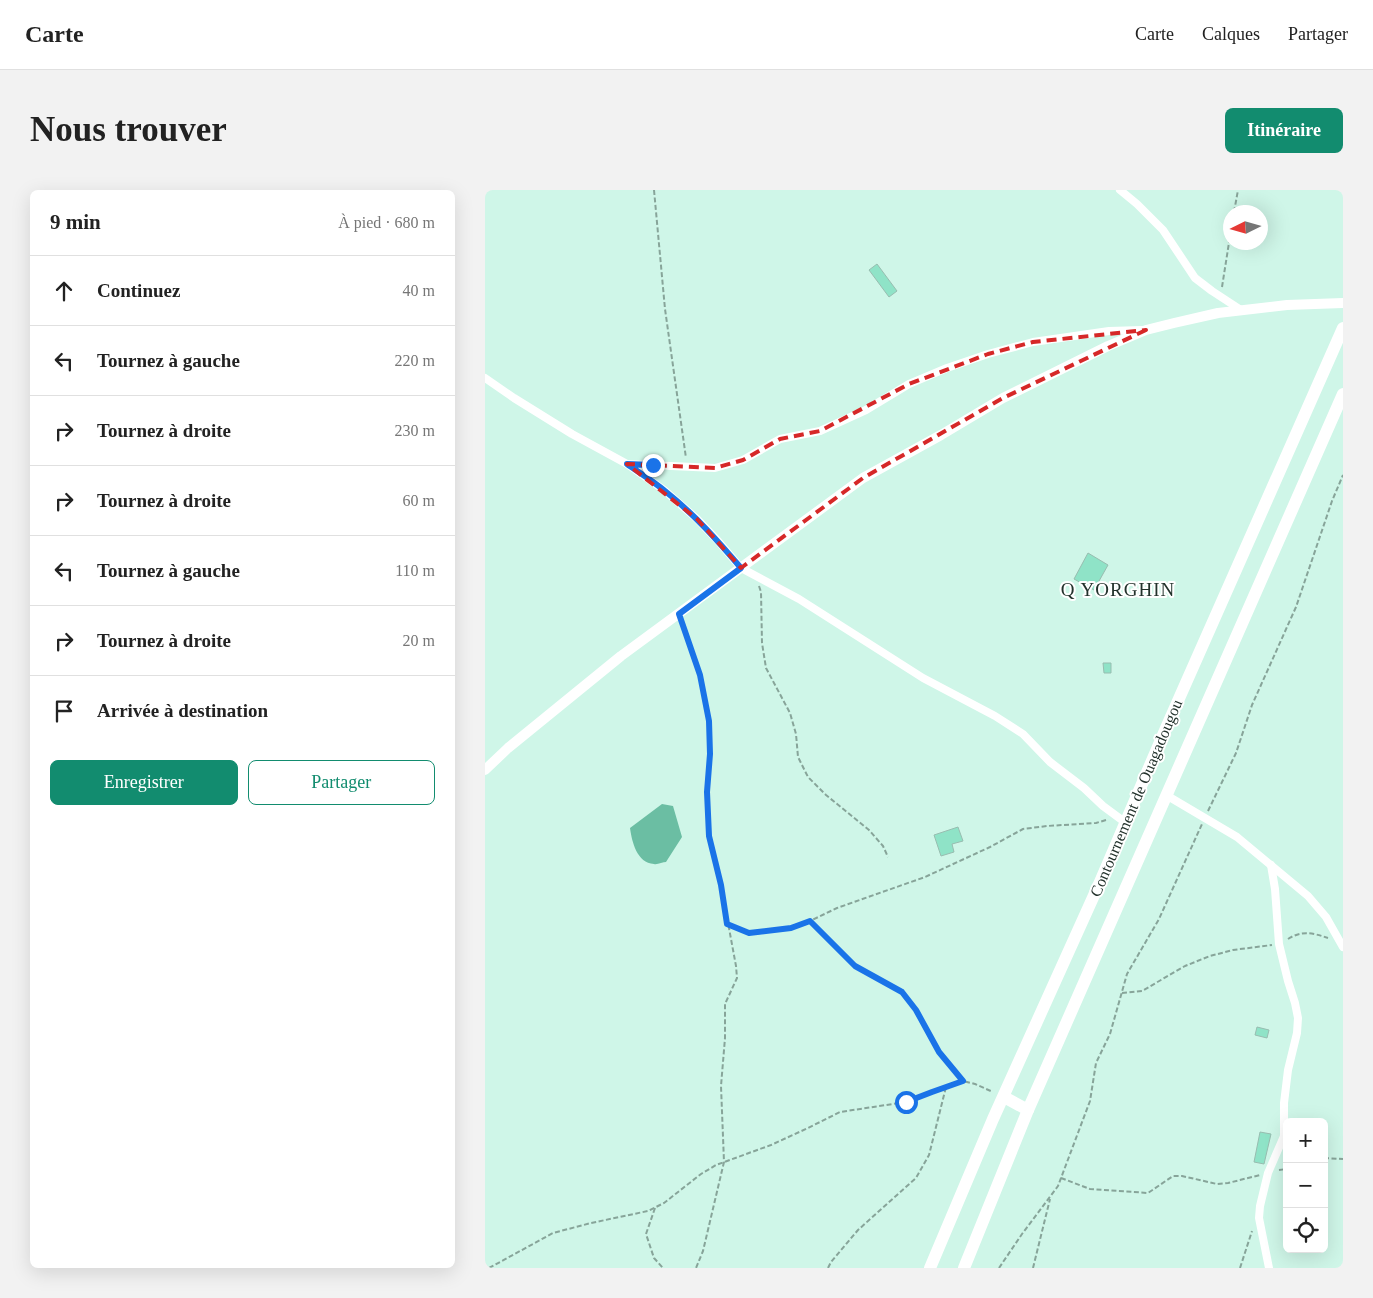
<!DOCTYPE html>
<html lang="fr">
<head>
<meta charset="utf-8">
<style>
	:root { --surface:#fff; --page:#f2f2f2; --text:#222; --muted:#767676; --line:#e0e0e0; --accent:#128c6f }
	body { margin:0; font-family:Georgia,serif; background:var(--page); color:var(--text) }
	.controls { position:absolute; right:15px; bottom:15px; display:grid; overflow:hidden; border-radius:8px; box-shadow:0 5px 20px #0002 }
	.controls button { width:45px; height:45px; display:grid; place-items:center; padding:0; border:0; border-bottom:1px solid var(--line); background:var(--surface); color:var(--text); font:25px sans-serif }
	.compass { position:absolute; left:738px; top:15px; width:45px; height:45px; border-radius:50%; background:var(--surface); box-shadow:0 5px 20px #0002; rotate:265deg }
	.stop { position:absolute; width:15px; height:15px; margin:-11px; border:4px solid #1a73e8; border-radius:50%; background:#fff }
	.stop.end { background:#1a73e8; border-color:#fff; box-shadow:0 1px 5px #0008 }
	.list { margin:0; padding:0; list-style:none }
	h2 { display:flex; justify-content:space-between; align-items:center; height:65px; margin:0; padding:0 20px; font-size:21px }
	h2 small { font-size:16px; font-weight:400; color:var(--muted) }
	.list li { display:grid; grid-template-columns:32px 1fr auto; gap:15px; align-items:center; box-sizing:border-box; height:70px; padding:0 20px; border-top:1px solid var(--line) }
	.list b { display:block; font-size:19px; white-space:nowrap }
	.list em { font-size:16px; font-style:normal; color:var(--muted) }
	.actions { display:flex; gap:10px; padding:15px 20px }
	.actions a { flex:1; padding:11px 0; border:1px solid var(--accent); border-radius:8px; text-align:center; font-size:18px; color:var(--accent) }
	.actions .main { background:var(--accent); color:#fff }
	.icon { flex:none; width:28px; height:28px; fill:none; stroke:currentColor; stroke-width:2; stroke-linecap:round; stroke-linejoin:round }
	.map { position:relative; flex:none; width:858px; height:1078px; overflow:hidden; border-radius:8px }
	header { display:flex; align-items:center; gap:30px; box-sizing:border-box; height:70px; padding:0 25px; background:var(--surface); border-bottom:1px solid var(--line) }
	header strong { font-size:24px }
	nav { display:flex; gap:28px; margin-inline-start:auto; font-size:18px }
	.intro { display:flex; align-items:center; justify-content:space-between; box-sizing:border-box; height:120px; padding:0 30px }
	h1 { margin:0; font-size:35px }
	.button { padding:12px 22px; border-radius:8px; background:var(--accent); color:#fff; font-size:18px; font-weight:700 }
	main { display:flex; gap:30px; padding:0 30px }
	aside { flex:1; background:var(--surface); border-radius:8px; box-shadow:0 5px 20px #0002 }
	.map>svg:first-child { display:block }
	.forest { fill:#6bbea3 }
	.building { fill:#8fe3c7; stroke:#98bdb0 }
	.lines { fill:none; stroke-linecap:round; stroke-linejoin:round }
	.path { stroke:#87a499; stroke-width:2; stroke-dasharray:5 2.5; stroke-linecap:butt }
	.minor { stroke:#fff; stroke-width:8 }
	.secondary { stroke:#fff; stroke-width:10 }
	.trunk { stroke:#fff; stroke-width:12 }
	.route { stroke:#1a73e8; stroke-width:6 }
	.marked { fill:none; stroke:#d62828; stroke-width:4; stroke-dasharray:10 6; stroke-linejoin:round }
	.labels { text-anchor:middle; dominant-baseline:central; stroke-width:4; stroke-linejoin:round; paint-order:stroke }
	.street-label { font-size:16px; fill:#23322c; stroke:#fff }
	.quarter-label { font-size:19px; letter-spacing:1px; fill:#23322c; stroke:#fff }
</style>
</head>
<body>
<header>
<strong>Carte</strong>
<nav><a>Carte</a><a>Calques</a><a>Partager</a></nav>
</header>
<div class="intro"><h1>Nous trouver</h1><a class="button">Itinéraire</a></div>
<main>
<aside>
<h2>9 min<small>À pied · 680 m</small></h2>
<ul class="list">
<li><svg class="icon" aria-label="ahead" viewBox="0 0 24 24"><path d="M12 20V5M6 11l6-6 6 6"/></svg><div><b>Continuez</b></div><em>40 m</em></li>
<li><svg class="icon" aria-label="left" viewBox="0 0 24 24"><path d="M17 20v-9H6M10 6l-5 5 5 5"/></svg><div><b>Tournez à gauche</b></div><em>220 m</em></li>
<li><svg class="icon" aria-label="right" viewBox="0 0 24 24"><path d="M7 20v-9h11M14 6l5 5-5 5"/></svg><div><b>Tournez à droite</b></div><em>230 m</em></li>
<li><svg class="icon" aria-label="right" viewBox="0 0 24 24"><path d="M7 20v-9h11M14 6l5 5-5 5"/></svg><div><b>Tournez à droite</b></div><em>60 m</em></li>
<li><svg class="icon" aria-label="left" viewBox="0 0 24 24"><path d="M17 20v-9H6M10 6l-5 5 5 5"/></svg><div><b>Tournez à gauche</b></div><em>110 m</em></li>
<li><svg class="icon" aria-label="right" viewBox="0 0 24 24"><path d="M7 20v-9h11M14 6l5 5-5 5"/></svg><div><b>Tournez à droite</b></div><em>20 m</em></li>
<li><svg class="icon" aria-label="arrive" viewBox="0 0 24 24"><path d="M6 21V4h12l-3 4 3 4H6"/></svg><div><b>Arrivée à destination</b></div></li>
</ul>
<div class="actions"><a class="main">Enregistrer</a><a>Partager</a></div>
</aside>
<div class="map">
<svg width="858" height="1078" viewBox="0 0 858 1078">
	<rect width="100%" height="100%" fill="#cff6e8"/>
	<path class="forest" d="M 177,614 L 188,616 L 197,647 L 181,672 C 178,672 172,675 169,674 C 152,673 147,652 145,638 Z"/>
	<g class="building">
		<path d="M 392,74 L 412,101 L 404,107 L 384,80 Z"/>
		<path d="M 603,363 L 623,375 L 609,400 L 589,389 Z"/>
		<path d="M 618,473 L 626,473 L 626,483 L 619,483 Z"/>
		<path d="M 473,637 L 478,651 L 467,654 L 469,662 L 456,666 L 449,645 Z"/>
		<path d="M 772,837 L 784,840 L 782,848 L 770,845 Z"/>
		<path d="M 775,942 L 786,944 L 779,974 L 769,972 Z"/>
	</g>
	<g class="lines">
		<g class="path">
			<path d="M 169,0 L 180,119 L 201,268"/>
			<path d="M 749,22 L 753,0"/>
			<path d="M 737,97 L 746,40"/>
			<path d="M 274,396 L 276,402 L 277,453 L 281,478 L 305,523 L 311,544 L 313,567 L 323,587 L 341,605 L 384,640 L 398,656 L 403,667"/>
			<path d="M 197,434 L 215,485 L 224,531 L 225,564 L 222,602 L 224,646 L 236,695 L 251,776 L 252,788 L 240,814 L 240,848 L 236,896 L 239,972 L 218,1061 L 211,1078"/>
			<path d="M 723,621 L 751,563 L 767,515 L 811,417 L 847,311 L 858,285"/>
			<path d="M 325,731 L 370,776 L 417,802 L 431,820 L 453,862 L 478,891"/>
			<path d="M 242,734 L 264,743 L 306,738 L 325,731 L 352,718 L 440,687 L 505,657 L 538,639 L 562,636 L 611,633 L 621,630"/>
			<path d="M 803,749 C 817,740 828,743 843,748"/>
			<path d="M 637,803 L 657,801 L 700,776 L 725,766 L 748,760 L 787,755"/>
			<path d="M 839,968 L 858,969"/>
			<path d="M 794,980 L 802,979"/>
			<path d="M 576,988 L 605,999 L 663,1003 L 688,986 L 697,986 L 732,994 L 743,993 L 775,985"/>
			<path d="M 170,1018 L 161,1044 L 169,1068 L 178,1078"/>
			<path d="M 4,1078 L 68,1043 L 106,1033 L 163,1021 L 179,1013 L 216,984 L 231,975 L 286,955 L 323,938 L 355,922 L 421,912 L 447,902 L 478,891 L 490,894 L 508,902"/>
			<path d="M 343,1078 L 346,1072 L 373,1040 L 431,988 L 444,965 L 461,897"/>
			<path d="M 514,1078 L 537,1044 L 573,996 L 605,911 L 611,873 L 625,844 L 642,784 L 674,729 L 717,634"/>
			<path d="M 548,1078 L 565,1009"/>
			<path d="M 755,1078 L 767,1041"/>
		</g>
		<g class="minor">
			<path d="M 635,0 L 652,14 L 678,40 L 710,88 L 727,101 L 756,120"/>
			<path d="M 0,188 L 29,208 L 87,244 L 142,274 L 179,300 L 212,329 L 233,351 L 256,378 L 314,409 L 438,488 L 510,526 L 538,544 L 565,572 L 599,598 L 618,616 L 641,633"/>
			<path d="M 143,274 L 230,278 L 258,270 L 295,249 L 335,241 L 381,220 L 424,194 L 462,178 L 503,164 L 548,152 L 624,141 L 657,140"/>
			<path d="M 681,605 L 752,647 L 823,706 L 841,727 L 858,757"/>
			<path d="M 784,1078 L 774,1028 L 775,1016 L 783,983 L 799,946 L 799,913 L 803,880 L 812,843 L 813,828 L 810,813 L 803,791 L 794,754 L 790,699 L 786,675"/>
		</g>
		<path class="secondary" d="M 0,580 L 23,558 L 136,466 L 378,288 L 456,245 L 518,208 L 623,156 L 661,140 L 689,133 L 733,123 L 802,115 L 858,113"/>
		<g class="trunk">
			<path d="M 519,907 L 543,920"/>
			<path d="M 445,1078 L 508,929 L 615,692 L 681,538 L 858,138"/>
			<path d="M 479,1078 L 543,920 L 858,204"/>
		</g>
	</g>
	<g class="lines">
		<path class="route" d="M 168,275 L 142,274 C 155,283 168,291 180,301 C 209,324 233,351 256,378 L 194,424 L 215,485 L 224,531 L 225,564 L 222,602 L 224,646 L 236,695 L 242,734 L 264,743 L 306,738 L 325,731 L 370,776 L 417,802 L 431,820 L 454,862 L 478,891 L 447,902 L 421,912"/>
	</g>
	<path class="marked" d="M 661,140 L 518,208 L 378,288 L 256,378 L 212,329 L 142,274 L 230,278 L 258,270 L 295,249 L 335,241 L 424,194 L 503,164 L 548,152 Z"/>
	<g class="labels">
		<g class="street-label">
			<text transform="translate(651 608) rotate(-67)">Contournement de Ouagadougou</text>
		</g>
		<g class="quarter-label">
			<text x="633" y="399">Q YORGHIN</text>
		</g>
	</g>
</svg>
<div class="controls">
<button>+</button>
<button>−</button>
<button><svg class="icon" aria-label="locate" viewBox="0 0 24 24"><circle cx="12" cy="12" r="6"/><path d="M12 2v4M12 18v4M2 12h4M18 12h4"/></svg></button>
</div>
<svg class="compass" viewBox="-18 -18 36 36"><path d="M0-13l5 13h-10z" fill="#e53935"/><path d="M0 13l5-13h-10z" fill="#767676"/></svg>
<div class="stop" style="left:421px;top:912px"></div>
<div class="stop end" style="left:168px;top:275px"></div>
</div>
</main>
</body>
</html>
